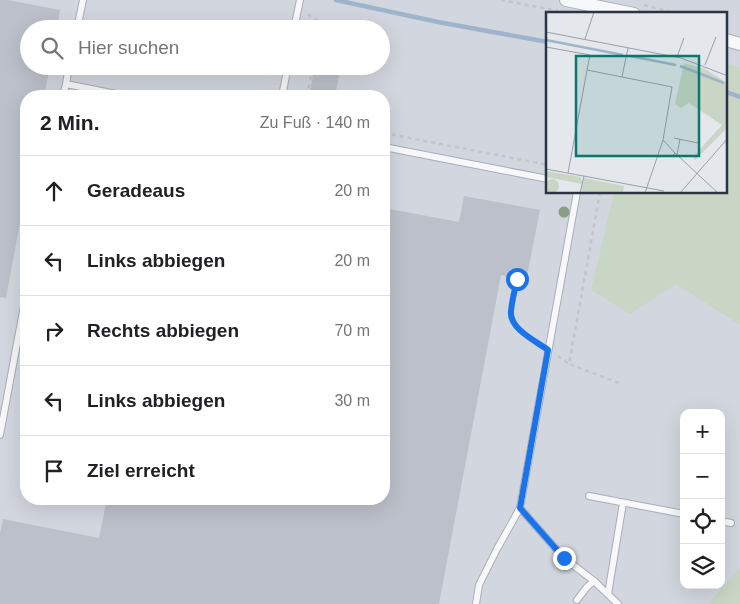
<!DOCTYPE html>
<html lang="de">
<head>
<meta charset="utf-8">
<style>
	:root { --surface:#fff; --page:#f6f6f6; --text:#202124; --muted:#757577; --line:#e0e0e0 }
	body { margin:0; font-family:Helvetica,sans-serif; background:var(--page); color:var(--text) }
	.controls { position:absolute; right:15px; bottom:15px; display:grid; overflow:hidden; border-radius:10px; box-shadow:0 5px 20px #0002 }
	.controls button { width:45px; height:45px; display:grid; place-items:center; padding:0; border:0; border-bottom:1px solid var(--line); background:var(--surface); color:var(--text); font:25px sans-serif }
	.stop { position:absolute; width:15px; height:15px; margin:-11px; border:4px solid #1a73e8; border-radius:50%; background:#fff }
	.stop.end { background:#1a73e8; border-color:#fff; box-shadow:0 1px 5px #0008 }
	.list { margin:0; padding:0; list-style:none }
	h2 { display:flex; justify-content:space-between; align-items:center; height:65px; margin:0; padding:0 20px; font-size:21px }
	h2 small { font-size:16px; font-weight:400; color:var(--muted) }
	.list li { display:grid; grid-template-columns:32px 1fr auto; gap:15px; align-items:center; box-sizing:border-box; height:70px; padding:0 20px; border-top:1px solid var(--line) }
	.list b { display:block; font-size:19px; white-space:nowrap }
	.list em { font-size:16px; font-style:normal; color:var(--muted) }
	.icon { flex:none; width:28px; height:28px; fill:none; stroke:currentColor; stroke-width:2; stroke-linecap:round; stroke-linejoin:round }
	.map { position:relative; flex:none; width:740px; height:604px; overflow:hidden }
	.search { position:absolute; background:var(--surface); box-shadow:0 5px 20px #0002; left:20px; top:20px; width:370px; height:55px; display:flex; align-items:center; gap:12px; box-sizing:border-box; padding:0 18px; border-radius:28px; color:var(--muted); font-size:19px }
	.panel { position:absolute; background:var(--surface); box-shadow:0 5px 20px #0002; left:20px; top:90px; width:370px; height:415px; border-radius:20px }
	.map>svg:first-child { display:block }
	.built { fill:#d2d6de; fill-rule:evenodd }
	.green { fill:#c9d6c5 }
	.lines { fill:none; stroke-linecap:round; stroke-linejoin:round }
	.stream { stroke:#9fb4cc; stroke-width:4.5 }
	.building { fill:#bbc0ca }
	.lane-casing { stroke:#a9aeb7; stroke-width:8 }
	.street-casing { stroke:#a9aeb7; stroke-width:14 }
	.path { stroke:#c2c5cb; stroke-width:2.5; stroke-dasharray:4 4; stroke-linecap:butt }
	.lane { stroke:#f7f8fa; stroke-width:6 }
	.street { stroke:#f7f8fa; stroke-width:12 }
	.tree { fill:#899d89 }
	.route { stroke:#1a73e8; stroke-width:6 }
	.inset-river { fill:none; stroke:#9fb4cc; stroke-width:2.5 }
	.inset-road { fill:none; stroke:#9a9fa9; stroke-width:1 }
	.view { fill:#0f766e; fill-opacity:0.15; stroke:#0f766e; stroke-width:2.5 }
	.inset-edge { fill:none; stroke:#2b3445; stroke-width:2.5 }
</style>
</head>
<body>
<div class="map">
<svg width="740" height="604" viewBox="0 0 740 604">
	<rect width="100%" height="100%" fill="#e4e7ec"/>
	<path class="built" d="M 0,0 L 740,0 L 740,604 L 0,604 ZM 548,14 L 726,14 L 726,192 L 548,192 ZM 29,29 L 381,29 L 381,66 L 29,66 ZM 26,96 L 384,96 L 384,499 L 26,499 ZM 684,413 L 721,413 L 721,585 L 684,585 Z"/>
	<g class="green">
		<path d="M 726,64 L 740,67 L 740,325 L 676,284 L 630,314 L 591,290 L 614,193 L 726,192 Z"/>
		<path d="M 740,568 L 740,604 L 708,604 Z"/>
	</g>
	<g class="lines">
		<g class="stream">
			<path d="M 336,0 L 438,22 L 548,42"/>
			<path d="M 726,92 L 740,97"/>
		</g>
	</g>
	<g class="building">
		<path d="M 0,0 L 8,0 L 60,10 L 57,29 L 29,29 L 29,66 L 50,66 L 44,96 L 26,96 L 26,190 L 6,298 L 0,297 Z"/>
		<path d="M 315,66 L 341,66 L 335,96 L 309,96 Z"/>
		<path d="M 464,196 L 540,210 L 527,276 L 521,275 L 520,280 L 501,275 L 439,604 L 0,604 L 0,533 L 3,519 L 99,538 L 107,499 L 384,499 L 384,208 L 459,222 Z"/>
	</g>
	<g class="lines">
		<g class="lane-casing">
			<g id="lane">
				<path d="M 77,29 L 83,0"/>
				<path d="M 294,29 L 300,0"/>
				<path d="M 66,84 L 69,66"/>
				<path d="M 63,96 L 66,84 L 126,96"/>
				<path d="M 282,96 L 288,66"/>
				<path d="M 384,147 L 548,179"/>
				<path d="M 577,192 L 520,508 L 564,558 L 594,581"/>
				<path d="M 0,435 L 26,295"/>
				<path d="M 589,496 L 684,514"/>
				<path d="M 721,521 L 731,523"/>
				<path d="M 608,594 L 623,503"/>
				<path d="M 577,600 L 587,587 L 594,581 L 618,604"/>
				<path d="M 476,604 L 479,585 L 497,549 L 520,508"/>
			</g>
		</g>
		<g class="street-casing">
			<g id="street">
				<path d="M 566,0 L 634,14"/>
				<path d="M 726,40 L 740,44"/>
			</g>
		</g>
		<g class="path">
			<path d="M 501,0 L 558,11"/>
			<path d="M 644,5 L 679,14"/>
			<path d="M 308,14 L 313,19 L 321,21 L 320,29"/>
			<path d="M 307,96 L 313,66"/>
			<path d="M 384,133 L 548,165"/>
			<path d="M 600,192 L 569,364 L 619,383"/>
			<path d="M 517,279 C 515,290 507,313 513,323 C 519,332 531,338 539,343"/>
			<path d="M 558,356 L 569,364"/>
		</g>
		<use href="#lane" class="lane"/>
		<use href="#street" class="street"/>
	</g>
	<circle class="tree" cx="564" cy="212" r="5.5"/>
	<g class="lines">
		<path class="route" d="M 517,279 C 515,290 512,300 511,311 C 509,329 536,341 548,350 L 520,508 L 564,558"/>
	</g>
	<g transform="translate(546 12)">
		<rect width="181" height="181" fill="#e4e7ec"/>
		<path d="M 138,51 L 159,57 L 181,71 L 181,116 L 149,148 L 147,145 L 176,113 L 143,91 L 135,96 L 129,92 ZM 0,159 L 35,165 L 36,172 L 0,165 ZM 38,166 L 78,174 L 77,180 L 35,181 ZM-1 174a7 7 0 1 1 14 0a7 7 0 1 1-14 0Z" fill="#c9d6c5"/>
		<path class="inset-river" d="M 0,28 L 77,43M 84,44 L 130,53M 134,54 L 178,71"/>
		<path class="inset-road" d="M 0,20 L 135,46 L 182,64M 39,27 L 48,0M 0,35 L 44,43 L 41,58M 131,45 L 138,26M 159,53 L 170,25M 76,65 L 82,36M 128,126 L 152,131M 131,143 L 134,127M 126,144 L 129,141 L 172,181M 0,157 L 118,179M 22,161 L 41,58 L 126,75 L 117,128 L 129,141M 34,181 L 38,164M 99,181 L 117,128M 134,181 L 182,126"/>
		<path class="view" d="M 30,44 L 153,44 L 153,144 L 30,144 Z"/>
		<rect width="181" height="181" class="inset-edge"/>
	</g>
</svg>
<div class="controls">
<button>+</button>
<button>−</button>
<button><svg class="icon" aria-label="locate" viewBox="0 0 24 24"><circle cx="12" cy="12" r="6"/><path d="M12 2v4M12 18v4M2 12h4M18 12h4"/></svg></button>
<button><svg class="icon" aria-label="layers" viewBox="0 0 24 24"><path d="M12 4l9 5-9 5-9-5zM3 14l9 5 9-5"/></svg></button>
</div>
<div class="stop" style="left:517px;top:279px"></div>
<div class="stop end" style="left:564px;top:558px"></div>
<div class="search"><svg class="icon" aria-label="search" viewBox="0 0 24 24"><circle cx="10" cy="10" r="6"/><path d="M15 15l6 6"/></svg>Hier suchen</div>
<section class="panel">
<h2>2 Min.<small>Zu Fuß · 140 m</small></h2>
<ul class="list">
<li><svg class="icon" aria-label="ahead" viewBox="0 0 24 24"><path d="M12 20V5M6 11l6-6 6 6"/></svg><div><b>Geradeaus</b></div><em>20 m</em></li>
<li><svg class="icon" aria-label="left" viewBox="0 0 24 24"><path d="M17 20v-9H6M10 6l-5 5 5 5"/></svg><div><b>Links abbiegen</b></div><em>20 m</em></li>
<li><svg class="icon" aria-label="right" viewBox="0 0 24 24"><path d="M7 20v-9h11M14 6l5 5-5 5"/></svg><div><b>Rechts abbiegen</b></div><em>70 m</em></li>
<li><svg class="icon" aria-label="left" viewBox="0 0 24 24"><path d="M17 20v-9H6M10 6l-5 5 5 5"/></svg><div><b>Links abbiegen</b></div><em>30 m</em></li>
<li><svg class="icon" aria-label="arrive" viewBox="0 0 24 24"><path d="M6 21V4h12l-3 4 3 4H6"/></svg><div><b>Ziel erreicht</b></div></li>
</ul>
</section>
</div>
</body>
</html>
